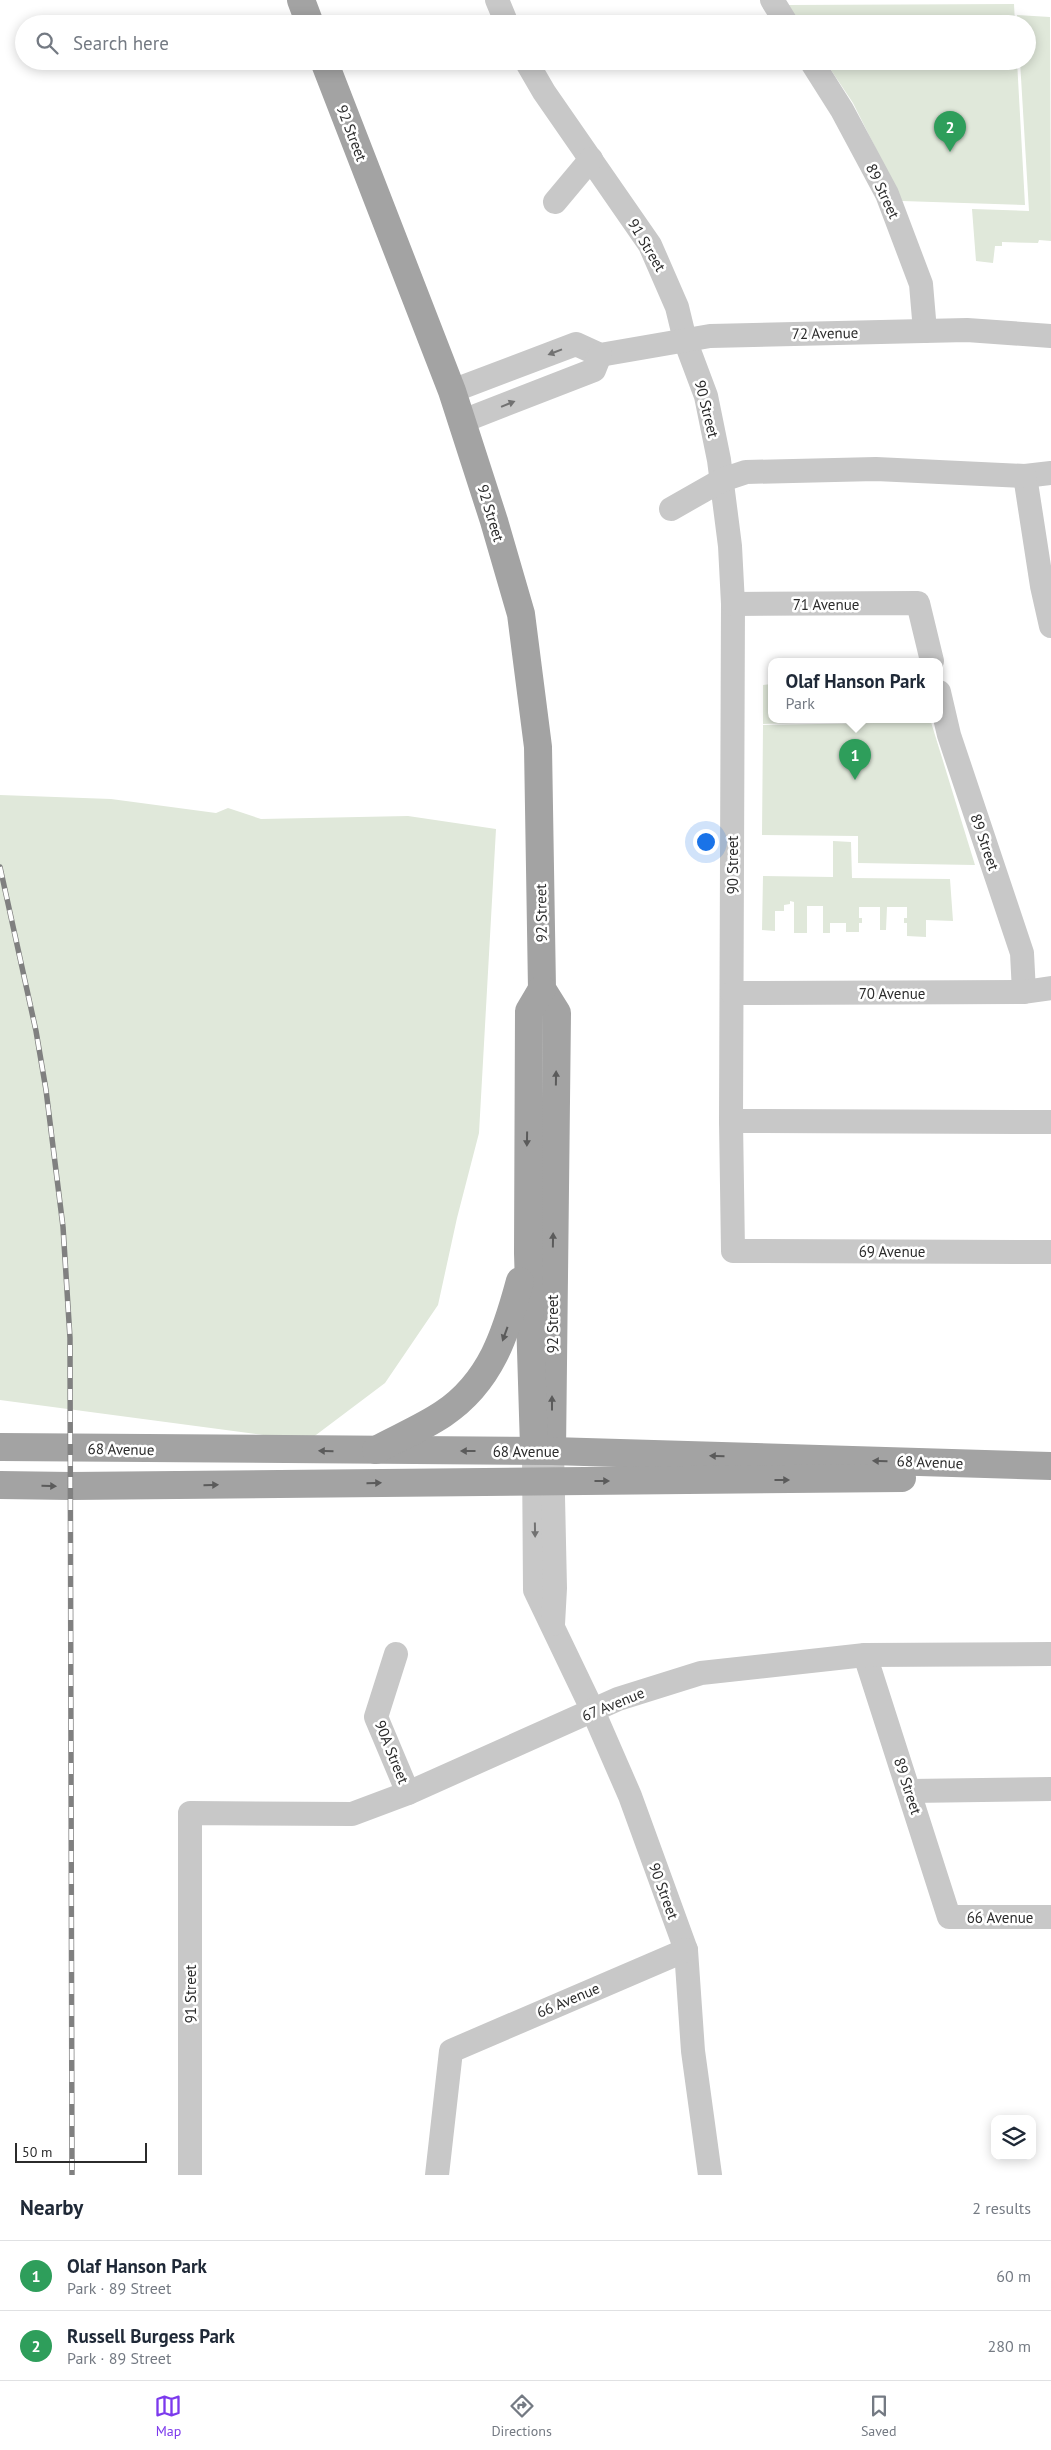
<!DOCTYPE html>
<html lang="en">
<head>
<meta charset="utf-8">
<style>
	:root { --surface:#fff; --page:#f2f2f3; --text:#1f2937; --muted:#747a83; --line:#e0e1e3; --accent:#7c3aed }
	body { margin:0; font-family:"PT Sans",sans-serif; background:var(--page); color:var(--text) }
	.controls { position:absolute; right:15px; bottom:15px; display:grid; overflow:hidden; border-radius:10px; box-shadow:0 2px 12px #0003 }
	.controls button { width:45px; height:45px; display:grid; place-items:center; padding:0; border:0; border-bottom:1px solid var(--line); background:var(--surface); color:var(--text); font:25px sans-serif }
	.scale { position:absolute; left:15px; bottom:12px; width:132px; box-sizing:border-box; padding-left:5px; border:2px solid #2b2b2b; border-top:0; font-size:14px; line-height:18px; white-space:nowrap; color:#2b2b2b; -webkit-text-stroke:4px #fff; paint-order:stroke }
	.you { position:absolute; left:705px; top:841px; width:18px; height:18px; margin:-12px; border:4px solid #fff; border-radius:50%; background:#1a73e8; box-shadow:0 0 0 8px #1a73e833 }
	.badge { display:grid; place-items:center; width:32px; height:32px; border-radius:50%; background:var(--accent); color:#fff; font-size:16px; font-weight:700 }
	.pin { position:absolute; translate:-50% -41px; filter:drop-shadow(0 1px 2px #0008) }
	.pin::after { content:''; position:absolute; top:26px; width:18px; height:15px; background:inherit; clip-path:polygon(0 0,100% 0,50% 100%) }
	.popup { position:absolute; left:768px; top:658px; width:175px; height:65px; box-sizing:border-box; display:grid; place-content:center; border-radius:10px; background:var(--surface); filter:drop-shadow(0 1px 4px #0005); font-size:16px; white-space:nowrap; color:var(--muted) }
	.popup b { font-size:19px; color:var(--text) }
	.popup::after { content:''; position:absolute; left:50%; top:100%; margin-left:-10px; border:10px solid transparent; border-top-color:var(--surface) }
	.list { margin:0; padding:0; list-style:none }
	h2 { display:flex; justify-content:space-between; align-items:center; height:65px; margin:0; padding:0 20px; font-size:21px }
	h2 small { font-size:16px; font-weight:400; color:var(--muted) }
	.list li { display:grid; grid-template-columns:32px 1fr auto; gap:15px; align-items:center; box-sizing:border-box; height:70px; padding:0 20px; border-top:1px solid var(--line) }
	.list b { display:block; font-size:19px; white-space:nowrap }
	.list p { margin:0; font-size:16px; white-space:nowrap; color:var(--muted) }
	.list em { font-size:16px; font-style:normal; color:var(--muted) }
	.icon { flex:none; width:28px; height:28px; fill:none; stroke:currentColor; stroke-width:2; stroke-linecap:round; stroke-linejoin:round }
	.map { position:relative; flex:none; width:1051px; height:2175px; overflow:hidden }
	.search { position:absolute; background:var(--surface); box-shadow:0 2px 12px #0003; left:15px; right:15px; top:15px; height:55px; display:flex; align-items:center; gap:12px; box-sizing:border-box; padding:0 18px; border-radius:28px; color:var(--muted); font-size:19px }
	.sheet { height:205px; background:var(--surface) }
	nav { display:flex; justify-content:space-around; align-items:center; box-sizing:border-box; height:70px; border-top:1px solid var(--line); background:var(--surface); font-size:14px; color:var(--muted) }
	nav a { display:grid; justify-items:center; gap:2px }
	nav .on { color:var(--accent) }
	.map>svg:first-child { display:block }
	.green { fill:#e0e8da }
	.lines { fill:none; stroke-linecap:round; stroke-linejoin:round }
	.minor { stroke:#c8c8c8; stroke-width:24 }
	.major { stroke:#a3a3a3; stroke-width:28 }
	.rail-casing { stroke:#808080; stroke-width:5.5 }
	.rail { stroke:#fff; stroke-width:4; stroke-dasharray:11; stroke-linecap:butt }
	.oneway { fill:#727272 }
	.oneway2 { fill:#5b5b5b }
	.labels { text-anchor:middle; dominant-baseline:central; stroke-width:5; stroke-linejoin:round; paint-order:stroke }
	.street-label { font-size:15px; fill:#2b2b2b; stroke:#fff }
</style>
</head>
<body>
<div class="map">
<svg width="1051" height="2175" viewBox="0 0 1051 2175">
	<rect width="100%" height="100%" fill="#fff"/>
	<g class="green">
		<path d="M 1014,4 L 1015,24 L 800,24 L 788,5 Z"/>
		<path d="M 1017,15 L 1050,17 L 1051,241 L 1039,240 L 1038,243 L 1002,242 L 1002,246 L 995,246 L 993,263 L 976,261 L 972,209 L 1029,211 L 1020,61 L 1027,61 L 1027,24 L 1017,24 Z"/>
		<path d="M 825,61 L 1017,61 L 1025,205 L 902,201 L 853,103 Z"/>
		<path d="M 771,684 L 771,719 L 831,719 L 830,722 L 763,724 L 763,685 Z"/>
		<path d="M 931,722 L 975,865 L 858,863 L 858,836 L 762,835 L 763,725 Z"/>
		<path d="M 0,795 L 111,799 L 216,813 L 228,808 L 261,819 L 408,816 L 496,829 L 479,1133 L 457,1218 L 438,1305 L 385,1383 L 308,1441 L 0,1400 Z"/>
		<path d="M 833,841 L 851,842 L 852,878 L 950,879 L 953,921 L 926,920 L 926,937 L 907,936 L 907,923 L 904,923 L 904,918 L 907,918 L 907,907 L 887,907 L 886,930 L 880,930 L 880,907 L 859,907 L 859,918 L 862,918 L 862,923 L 859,923 L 859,932 L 846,932 L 846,923 L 830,923 L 830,933 L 823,933 L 823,906 L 807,906 L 807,933 L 794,933 L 794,902 L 790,901 L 790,904 L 784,905 L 784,911 L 775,911 L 775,931 L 762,930 L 763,876 L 833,877 Z"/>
	</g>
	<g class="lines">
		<g class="minor">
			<path d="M 497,0 L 507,24"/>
			<path d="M 772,0 L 787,24"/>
			<path d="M 526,61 L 544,92 L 650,245 L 677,307 L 685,340 L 706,396 L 719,460 L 730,546 L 733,604 L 731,1121 L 733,1251 L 1051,1252"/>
			<path d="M 811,61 L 842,110 L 887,194 L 921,284 L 925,331"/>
			<path d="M 555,202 L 591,159"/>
			<path d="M 452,391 L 576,344 L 600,355 L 710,336 L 967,330 L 1051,336"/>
			<path d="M 463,421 L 594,370 L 600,355"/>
			<path d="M 1051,473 L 1025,476 L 1042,586 L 1051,626"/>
			<path d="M 671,509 L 722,480 L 746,472 L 876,469 L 1025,476"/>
			<path d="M 733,604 L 918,603 L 932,661"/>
			<path d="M 939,692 L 949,735 L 1022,953 L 1024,992"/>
			<path d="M 732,993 L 1024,992 L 1051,988"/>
			<path d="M 731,1121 L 1051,1122"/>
			<path d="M 534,1451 L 535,1590 L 593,1711 L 630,1796 L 686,1950 L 693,2051 L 710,2175"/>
			<path d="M 552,1451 L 555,1588 L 553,1624"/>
			<path d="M 396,1654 L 376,1717 L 408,1793"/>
			<path d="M 865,1655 L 949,1917 L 1051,1917"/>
			<path d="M 910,1791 L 1051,1789"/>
			<path d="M 190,2175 L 190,1813 L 352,1814 L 408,1793 L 618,1699 L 701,1673 L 865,1655 L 1051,1654"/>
			<path d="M 437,2175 L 451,2051 L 686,1950"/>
		</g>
		<g class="major">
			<path d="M 301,0 L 310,24"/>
			<path d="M 324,61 L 452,391 L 494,521 L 521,614 L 538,747 L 542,989 L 557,1013 L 552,1451"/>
			<path d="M 0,1447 L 552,1451 L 1051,1466"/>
			<path d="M 534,1447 L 528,1253 L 529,1011 L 542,989"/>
			<path d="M 376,1450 C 398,1438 422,1428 443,1414 C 491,1382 506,1333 520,1281"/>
			<path d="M 0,1485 L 71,1486 L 902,1478"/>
		</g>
		<g class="rail-casing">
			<path id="rail" d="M 0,867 L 36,1031 L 46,1090 L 63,1227 L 70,1338 L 72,2175"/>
		</g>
		<use href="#rail" class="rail"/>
	</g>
	<defs><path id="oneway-solid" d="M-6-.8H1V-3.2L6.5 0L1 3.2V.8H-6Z" transform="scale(1.25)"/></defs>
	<g class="oneway">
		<use href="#oneway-solid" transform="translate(555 352) rotate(159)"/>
		<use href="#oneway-solid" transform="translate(508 404) rotate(-22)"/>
		<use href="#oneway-solid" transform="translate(535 1530) rotate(89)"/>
	</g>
	<g class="oneway2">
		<use href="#oneway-solid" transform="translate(556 1078) rotate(-89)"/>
		<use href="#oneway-solid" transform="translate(527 1139) rotate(91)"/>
		<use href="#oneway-solid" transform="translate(553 1240) rotate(-89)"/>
		<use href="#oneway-solid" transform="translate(505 1334) rotate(110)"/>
		<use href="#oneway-solid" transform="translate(552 1403) rotate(-90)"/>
		<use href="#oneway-solid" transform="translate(326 1451) rotate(-179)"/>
		<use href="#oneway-solid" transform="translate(468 1451) rotate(180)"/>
		<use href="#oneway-solid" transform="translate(717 1456) rotate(-178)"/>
		<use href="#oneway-solid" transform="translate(880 1461) rotate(-178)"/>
		<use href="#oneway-solid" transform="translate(782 1480)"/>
		<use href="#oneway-solid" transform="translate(602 1481)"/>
		<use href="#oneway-solid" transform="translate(374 1483) rotate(-1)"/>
		<use href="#oneway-solid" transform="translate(211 1485) rotate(-1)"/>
		<use href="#oneway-solid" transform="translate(49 1486) rotate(1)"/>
	</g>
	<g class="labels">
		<g class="street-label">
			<text transform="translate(352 133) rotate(69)">92 Street</text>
			<text transform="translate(883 191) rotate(65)">89 Street</text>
			<text transform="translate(647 245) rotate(59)">91 Street</text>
			<text transform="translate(825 333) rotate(-1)">72 Avenue</text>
			<text transform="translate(707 409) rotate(76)">90 Street</text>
			<text transform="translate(491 513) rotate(73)">92 Street</text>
			<text x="826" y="604">71 Avenue</text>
			<text transform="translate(985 842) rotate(71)">89 Street</text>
			<text transform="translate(732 865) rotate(-90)">90 Street</text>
			<text transform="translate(541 913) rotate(-91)">92 Street</text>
			<text x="892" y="993">70 Avenue</text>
			<text x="892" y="1251">69 Avenue</text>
			<text transform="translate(552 1324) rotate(-90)">92 Street</text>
			<text transform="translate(121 1449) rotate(1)">68 Avenue</text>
			<text x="526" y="1451">68 Avenue</text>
			<text transform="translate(930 1462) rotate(2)">68 Avenue</text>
			<text transform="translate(613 1704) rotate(-22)">67 Avenue</text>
			<text transform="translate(392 1752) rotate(68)">90A Street</text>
			<text transform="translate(908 1786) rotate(72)">89 Street</text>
			<text transform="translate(664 1891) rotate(70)">90 Street</text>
			<text x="1000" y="1917">66 Avenue</text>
			<text transform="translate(190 1994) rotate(-90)">91 Street</text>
			<text transform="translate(568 2000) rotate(-23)">66 Avenue</text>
		</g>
	</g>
</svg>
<div class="controls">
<button><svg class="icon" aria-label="layers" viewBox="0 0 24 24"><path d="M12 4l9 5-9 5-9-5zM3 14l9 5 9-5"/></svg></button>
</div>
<div class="scale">50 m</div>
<div class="you"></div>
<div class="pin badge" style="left:855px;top:780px;background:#2e9e5b">1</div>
<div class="popup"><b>Olaf Hanson Park</b>Park</div>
<div class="pin badge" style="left:950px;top:152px;background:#2e9e5b">2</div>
<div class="search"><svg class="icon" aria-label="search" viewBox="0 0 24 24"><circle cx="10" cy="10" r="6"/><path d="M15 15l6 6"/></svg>Search here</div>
</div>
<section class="sheet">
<h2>Nearby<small>2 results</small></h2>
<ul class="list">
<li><span class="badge" style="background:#2e9e5b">1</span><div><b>Olaf Hanson Park</b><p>Park · 89 Street</p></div><em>60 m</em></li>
<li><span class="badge" style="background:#2e9e5b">2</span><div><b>Russell Burgess Park</b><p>Park · 89 Street</p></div><em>280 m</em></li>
</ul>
</section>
<nav>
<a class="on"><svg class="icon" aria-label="map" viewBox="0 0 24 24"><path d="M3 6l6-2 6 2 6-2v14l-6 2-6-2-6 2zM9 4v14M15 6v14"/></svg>Map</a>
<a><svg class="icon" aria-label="directions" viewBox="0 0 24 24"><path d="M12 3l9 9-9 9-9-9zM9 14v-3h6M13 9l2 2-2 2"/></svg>Directions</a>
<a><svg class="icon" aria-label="saved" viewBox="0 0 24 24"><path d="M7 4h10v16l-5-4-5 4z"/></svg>Saved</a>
</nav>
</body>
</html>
